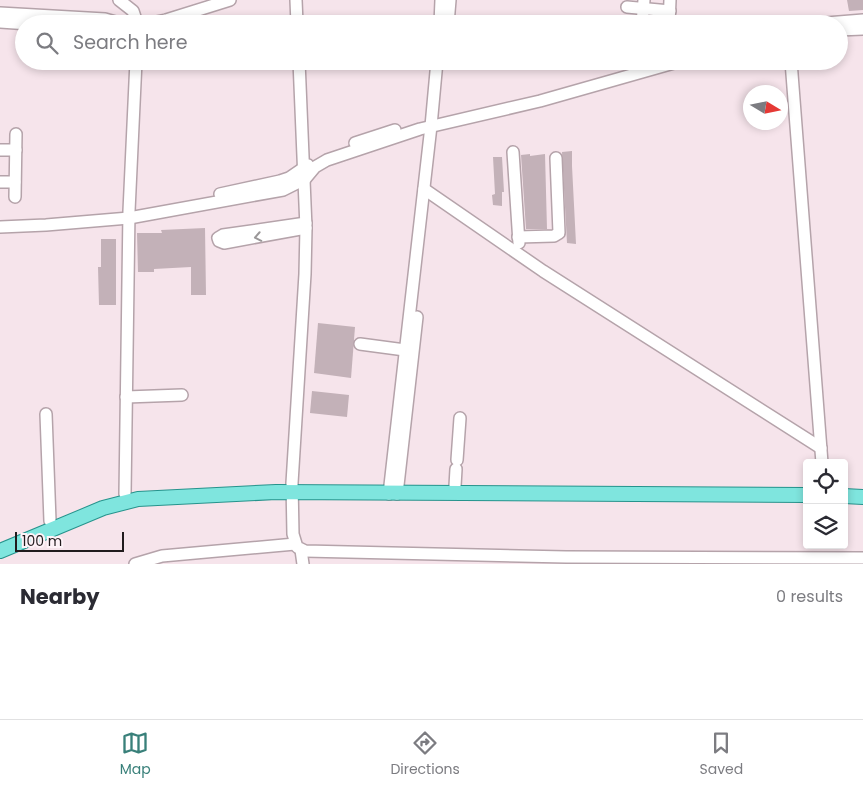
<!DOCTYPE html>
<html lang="en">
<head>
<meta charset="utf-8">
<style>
	:root { --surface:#fff; --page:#f2f2f3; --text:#2b2b33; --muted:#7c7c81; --line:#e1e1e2; --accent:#39807a }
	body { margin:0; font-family:Poppins,sans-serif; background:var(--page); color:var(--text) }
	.controls { position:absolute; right:15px; bottom:15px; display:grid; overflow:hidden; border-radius:5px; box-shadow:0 2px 8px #0003 }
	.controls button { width:45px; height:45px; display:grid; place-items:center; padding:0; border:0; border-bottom:1px solid var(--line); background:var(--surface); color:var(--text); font:25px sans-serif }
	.compass { position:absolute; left:743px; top:85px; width:45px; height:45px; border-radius:50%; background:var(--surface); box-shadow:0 2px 8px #0003; rotate:100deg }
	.scale { position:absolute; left:15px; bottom:12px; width:109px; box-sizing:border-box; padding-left:5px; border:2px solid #211b1d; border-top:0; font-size:14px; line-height:18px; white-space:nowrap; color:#211b1d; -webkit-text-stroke:4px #fef3f8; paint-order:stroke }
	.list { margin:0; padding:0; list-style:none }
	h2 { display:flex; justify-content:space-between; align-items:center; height:65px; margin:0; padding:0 20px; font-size:21px }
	h2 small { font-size:16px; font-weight:400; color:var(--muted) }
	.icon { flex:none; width:28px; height:28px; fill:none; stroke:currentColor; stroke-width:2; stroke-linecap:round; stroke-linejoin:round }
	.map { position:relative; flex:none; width:863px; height:564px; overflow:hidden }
	.search { position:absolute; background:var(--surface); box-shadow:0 2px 8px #0003; left:15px; right:15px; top:15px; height:55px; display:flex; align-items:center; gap:12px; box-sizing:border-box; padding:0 18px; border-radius:28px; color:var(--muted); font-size:19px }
	.sheet { height:155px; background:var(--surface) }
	nav { display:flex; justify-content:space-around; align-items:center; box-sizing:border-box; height:70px; border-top:1px solid var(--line); background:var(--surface); font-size:14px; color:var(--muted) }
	nav a { display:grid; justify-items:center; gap:2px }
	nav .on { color:var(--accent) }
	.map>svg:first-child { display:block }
	.building { fill:#c3b1b8 }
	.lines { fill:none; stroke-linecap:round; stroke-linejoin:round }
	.minor-casing { stroke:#b5a3aa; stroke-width:14 }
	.major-casing { stroke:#26938c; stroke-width:16 }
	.minor { stroke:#fff; stroke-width:11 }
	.major { stroke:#7fe5de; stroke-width:14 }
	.oneway { stroke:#9b9899 }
</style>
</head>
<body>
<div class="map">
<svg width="863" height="564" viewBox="0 0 863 564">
	<rect width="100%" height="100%" fill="#f6e4eb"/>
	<g class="building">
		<path d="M 847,0 L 863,0 L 863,10 L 849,11 Z"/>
		<path d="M 572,151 L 572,166 L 576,244 L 567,243 L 562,152 Z"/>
		<path d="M 530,154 L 530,156 L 545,154 L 547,229 L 526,229 L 521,155 Z"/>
		<path d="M 493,157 L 502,157 L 504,192 L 502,192 L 502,206 L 493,205 L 492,195 L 495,194 Z"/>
		<path d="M 205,228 L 206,295 L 191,295 L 191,267 L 154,269 L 154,272 L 138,272 L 137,233 L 162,233 L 161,230 Z"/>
		<path d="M 101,239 L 116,239 L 116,305 L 99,305 L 98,267 L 101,267 Z"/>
		<path d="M 318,323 L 355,327 L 351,378 L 314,373 Z"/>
		<path d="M 312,391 L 349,395 L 347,417 L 310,413 Z"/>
	</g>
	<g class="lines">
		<g class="minor-casing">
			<g id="minor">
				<path d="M 119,0 L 133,11 L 137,23"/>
				<path d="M 296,0 L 297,24"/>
				<path d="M 627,7 L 670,11"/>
				<path d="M 0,13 L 105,19 L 119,23 L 137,24"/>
				<path d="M 0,22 L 29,24"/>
				<path d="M 146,24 L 166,20 L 230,0"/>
				<path d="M 440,24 L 441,0"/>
				<path d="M 448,24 L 450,0"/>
				<path d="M 642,24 L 644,0"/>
				<path d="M 669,24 L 670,0"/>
				<path d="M 814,24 L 863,20"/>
				<path d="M 839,30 L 863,29"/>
				<path d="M 299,61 L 306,228 L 305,274 L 292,483 L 293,534 L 297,547 L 305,551 L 566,557 L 863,558"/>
				<path d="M 791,61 L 822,463"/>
				<path d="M 355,143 L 395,130"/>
				<path d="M 0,150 L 16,150"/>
				<path d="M 513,152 L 519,243"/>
				<path d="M 0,182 L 15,182"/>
				<path d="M 424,189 L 543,271 L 821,448"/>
				<path d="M 220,194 L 280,181 L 289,178 L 308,165"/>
				<path d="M 15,197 L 16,134"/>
				<path d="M 306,223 L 223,235 L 218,238 L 219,241 L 224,243 L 306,228"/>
				<path d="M 0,227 L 46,225 L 129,218 L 283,190 L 305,179 L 315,167 L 327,160 L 420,129 L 540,101 L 681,61"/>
				<path d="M 518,237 L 554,236 L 559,233 L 556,158"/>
				<path d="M 360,344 L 405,350"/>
				<path d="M 126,397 L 182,395"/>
				<path d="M 46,414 L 50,521"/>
				<path d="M 457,460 L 460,418"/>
				<path d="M 455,486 L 456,469"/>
				<path d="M 125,494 L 129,211 L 136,61"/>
				<path d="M 389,494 L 431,126 L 437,61"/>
				<path d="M 397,494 L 417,317"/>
				<path d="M 301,550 L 303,564"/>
				<path d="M 135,564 L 162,556 L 295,544"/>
			</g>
		</g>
		<g class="major-casing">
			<g id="major">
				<path d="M 844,496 L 863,497"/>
				<path d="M 0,551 L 103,508 L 138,499 L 276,492 L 807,495"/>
			</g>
		</g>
		<use href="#minor" class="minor"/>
		<use href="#major" class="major"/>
	</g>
	<defs><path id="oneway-chevron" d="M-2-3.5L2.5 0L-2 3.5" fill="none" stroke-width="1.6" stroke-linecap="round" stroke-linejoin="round" transform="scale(1.25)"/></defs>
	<use class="oneway" href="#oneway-chevron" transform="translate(258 237) rotate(169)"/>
</svg>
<div class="controls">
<button><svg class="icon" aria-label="locate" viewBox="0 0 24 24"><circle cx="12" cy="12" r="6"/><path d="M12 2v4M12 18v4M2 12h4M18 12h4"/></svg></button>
<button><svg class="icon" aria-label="layers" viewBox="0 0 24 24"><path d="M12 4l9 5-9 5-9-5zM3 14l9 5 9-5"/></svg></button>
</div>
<svg class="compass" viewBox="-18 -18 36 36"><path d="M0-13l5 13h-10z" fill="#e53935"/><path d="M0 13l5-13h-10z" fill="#7c7c81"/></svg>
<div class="scale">100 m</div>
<div class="search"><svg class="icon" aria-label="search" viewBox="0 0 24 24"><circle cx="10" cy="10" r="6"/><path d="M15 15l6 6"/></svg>Search here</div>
</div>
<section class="sheet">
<h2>Nearby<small>0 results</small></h2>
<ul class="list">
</ul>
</section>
<nav>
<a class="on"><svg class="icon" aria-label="map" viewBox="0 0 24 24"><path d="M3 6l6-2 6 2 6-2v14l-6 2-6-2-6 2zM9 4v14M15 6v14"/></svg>Map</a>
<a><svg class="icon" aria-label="directions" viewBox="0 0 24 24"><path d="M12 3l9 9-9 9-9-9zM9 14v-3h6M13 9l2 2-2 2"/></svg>Directions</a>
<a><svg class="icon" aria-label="saved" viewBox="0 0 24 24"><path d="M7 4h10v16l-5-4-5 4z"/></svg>Saved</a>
</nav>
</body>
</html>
